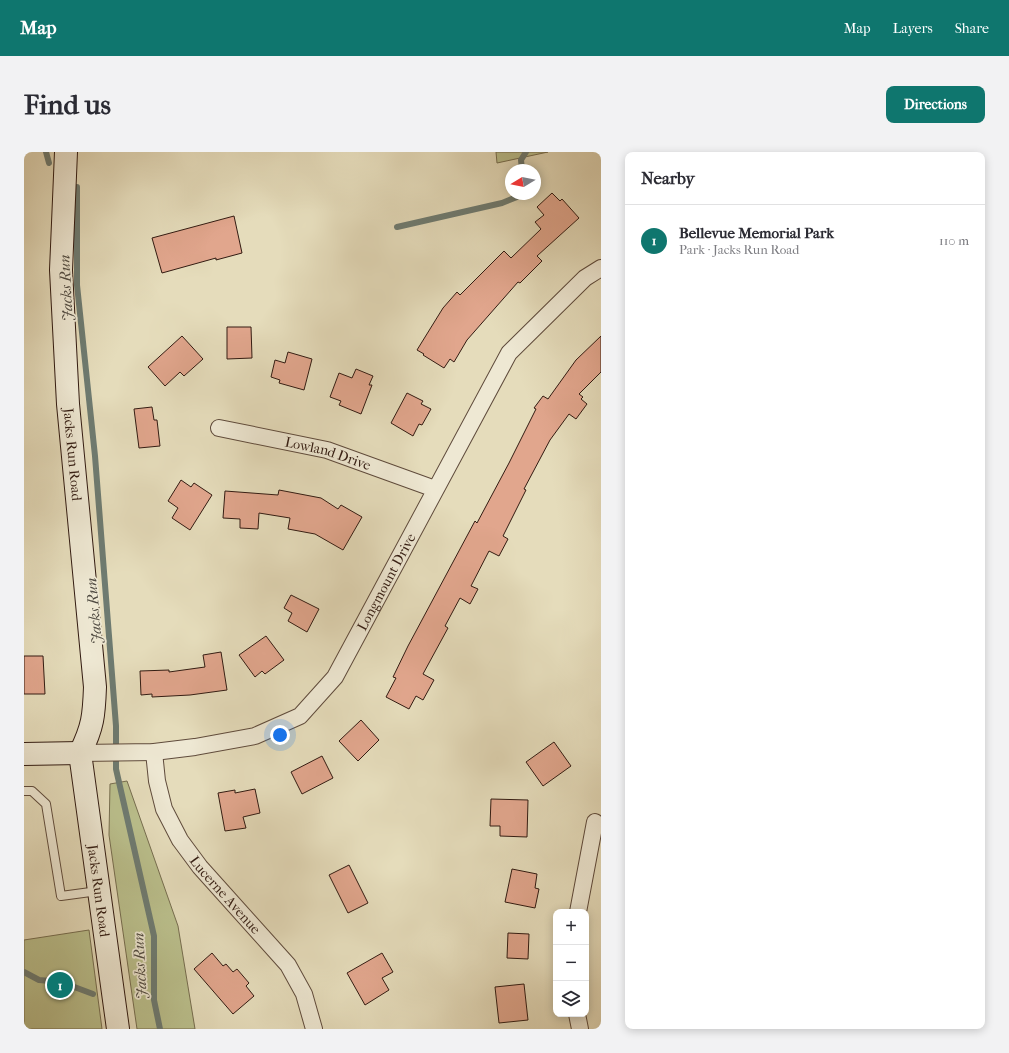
<!DOCTYPE html>
<html lang="en">
<head>
<meta charset="utf-8">
<style>
	:root { --surface:#fff; --page:#f2f2f3; --text:#2b2b33; --muted:#7c7c81; --line:#e1e1e2; --accent:#0f766e }
	body { margin:0; font-family:"IM FELL French Canon",serif; background:var(--page); color:var(--text) }
	.controls { position:absolute; right:12px; bottom:12px; display:grid; overflow:hidden; border-radius:8px; box-shadow:0 2px 10px #0003 }
	.controls button { width:36px; height:36px; display:grid; place-items:center; padding:0; border:0; border-bottom:1px solid var(--line); background:var(--surface); color:var(--text); font:20px sans-serif }
	.compass { position:absolute; left:481px; top:12px; width:36px; height:36px; border-radius:50%; background:var(--surface); box-shadow:0 2px 10px #0003; rotate:260deg }
	.you { position:absolute; left:256px; top:583px; width:14px; height:14px; margin:-10px; border:3px solid #fff; border-radius:50%; background:#1a73e8; box-shadow:0 0 0 6px #1a73e833 }
	.badge { display:grid; place-items:center; width:26px; height:26px; border-radius:50%; background:var(--accent); color:#fff; font-size:13px; font-weight:700 }
	.pin { position:absolute; translate:-50% -50%; border:2px solid #fff; box-shadow:0 1px 4px #0006 }
	.list { margin:0; padding:0; list-style:none }
	h2 { display:flex; justify-content:space-between; align-items:center; height:52px; margin:0; padding:0 16px; font-size:17px }
	h2 small { font-size:13px; font-weight:400; color:var(--muted) }
	.list li { display:grid; grid-template-columns:26px 1fr auto; gap:12px; align-items:center; box-sizing:border-box; height:72px; padding:0 16px; border-top:1px solid var(--line) }
	.list b { display:block; font-size:15px; white-space:nowrap }
	.list p { margin:0; font-size:13px; white-space:nowrap; color:var(--muted) }
	.list em { font-size:13px; font-style:normal; color:var(--muted) }
	.icon { flex:none; width:22px; height:22px; fill:none; stroke:currentColor; stroke-width:2; stroke-linecap:round; stroke-linejoin:round }
	.map { position:relative; flex:none; width:577px; height:877px; overflow:hidden; border-radius:8px }
	header { display:flex; align-items:center; gap:24px; box-sizing:border-box; height:56px; padding:0 20px; background:var(--accent); color:#fff }
	header strong { font-size:19px }
	nav { display:flex; gap:22px; margin-inline-start:auto; font-size:14px }
	.intro { display:flex; align-items:center; justify-content:space-between; box-sizing:border-box; height:96px; padding:0 24px }
	h1 { margin:0; font-size:28px }
	.button { padding:10px 18px; border-radius:8px; background:var(--accent); color:#fff; font-size:14px; font-weight:700 }
	main { display:flex; gap:24px; padding:0 24px }
	aside { flex:1; background:var(--surface); border-radius:8px; box-shadow:0 2px 10px #0003 }
	.map>svg:first-child { display:block }
	.green { fill:#babf8c; stroke:#766d4f }
	.lines { fill:none; stroke-linecap:round; stroke-linejoin:round }
	.stream { stroke:#6e7b71; stroke-width:6 }
	.building { fill:#e1a68d; stroke:#321b12 }
	.lane-casing { stroke:#5f4b3c; stroke-width:10 }
	.street-casing { stroke:#5f4b3c; stroke-width:18 }
	.secondary-casing { stroke:#321b12; stroke-width:24 }
	.lane { stroke:#eee8d3; stroke-width:8 }
	.street { stroke:#eee8d3; stroke-width:16 }
	.secondary { stroke:#eee8d3; stroke-width:22 }
	.labels { text-anchor:middle; dominant-baseline:central; stroke-width:3.5; stroke-linejoin:round; paint-order:stroke }
	.street-label { font-size:14px; fill:#321b12; stroke:#eee8d3 }
	.water-label { font-size:15px; font-style:italic; fill:#504b42; stroke:#eee8d3 }
</style>
</head>
<body>
<header>
<strong>Map</strong>
<nav><a>Map</a><a>Layers</a><a>Share</a></nav>
</header>
<div class="intro"><h1>Find us</h1><a class="button">Directions</a></div>
<main>
<div class="map">
<svg width="577" height="877" viewBox="0 0 577 877">
	<rect width="100%" height="100%" fill="#e5dcbb"/>
	<filter id="stains"><feTurbulence type="fractalNoise" baseFrequency=".005" numOctaves="4"/><feColorMatrix values="0 0 0 0 .2 0 0 0 0 .09 0 0 0 0 .02 0 0 0 .5 -.17"/></filter>
	<radialGradient id="worn" r=".72"><stop offset=".6" stop-color="#630" stop-opacity="0"/><stop offset="1" stop-color="#630" stop-opacity=".3"/></radialGradient>
	<g class="green">
		<path d="M 472,0 L 524,0 L 473,11 Z"/>
		<path d="M 103,629 L 154,774 L 171,877 L 113,877 L 85,683 L 86,632 Z"/>
		<path d="M 65,778 L 78,877 L 0,877 L 0,788 Z"/>
	</g>
	<g class="lines">
		<g class="stream">
			<path d="M 22,0 L 25,11"/>
			<path d="M 498,18 L 497,8 L 502,0"/>
			<path d="M 53,35 L 53,133 L 71,304 L 92,574 L 92,617 L 130,784 L 130,848 L 136,877"/>
			<path d="M 373,75 L 478,51 L 493,45 L 496,42"/>
			<path d="M 0,820 L 15,828 L 37,830 L 69,842"/>
		</g>
	</g>
	<g class="building">
		<path d="M 528,41 L 536,49 L 538,47 L 555,66 L 513,104 L 518,109 L 496,131 L 494,130 L 443,188 L 430,210 L 426,207 L 420,216 L 399,203 L 400,202 L 393,198 L 419,156 L 433,140 L 436,143 L 480,99 L 487,106 L 517,77 L 511,70 L 520,63 L 513,55 Z"/>
		<path d="M 210,64 L 218,101 L 192,108 L 192,106 L 138,121 L 128,86 Z"/>
		<path d="M 203,175 L 227,175 L 228,206 L 203,207 Z"/>
		<path d="M 158,184 L 179,207 L 160,224 L 156,220 L 141,234 L 124,215 Z"/>
		<path d="M 577,184 L 577,220 L 555,242 L 559,245 L 557,247 L 563,252 L 552,267 L 545,262 L 526,288 L 500,337 L 502,338 L 479,384 L 484,387 L 475,404 L 465,399 L 447,434 L 454,437 L 446,452 L 436,446 L 421,474 L 424,476 L 399,522 L 410,528 L 399,548 L 392,544 L 385,557 L 362,545 L 372,526 L 369,525 L 384,494 L 451,369 L 453,371 L 485,311 L 512,257 L 510,256 L 519,244 L 524,247 L 552,208 Z"/>
		<path d="M 264,200 L 288,207 L 280,238 L 255,231 L 256,228 L 247,225 L 251,208 L 261,211 Z"/>
		<path d="M 332,217 L 349,224 L 345,233 L 348,233 L 337,262 L 315,253 L 317,249 L 306,245 L 315,221 L 328,226 Z"/>
		<path d="M 383,241 L 399,249 L 397,252 L 407,257 L 398,273 L 395,272 L 389,284 L 367,271 Z"/>
		<path d="M 128,255 L 130,268 L 133,268 L 136,294 L 115,296 L 110,257 Z"/>
		<path d="M 157,328 L 167,335 L 170,331 L 188,343 L 166,378 L 148,366 L 154,356 L 144,349 Z"/>
		<path d="M 255,338 L 297,346 L 314,357 L 317,353 L 338,365 L 319,398 L 291,382 L 264,377 L 266,366 L 235,361 L 234,377 L 216,376 L 216,367 L 199,366 L 201,339 L 254,343 Z"/>
		<path d="M 267,443 L 295,457 L 283,480 L 264,469 L 268,461 L 260,456 Z"/>
		<path d="M 242,484 L 260,508 L 241,522 L 238,519 L 231,525 L 215,503 Z"/>
		<path d="M 197,500 L 203,538 L 166,543 L 128,545 L 128,542 L 117,543 L 116,519 L 145,518 L 145,520 L 181,515 L 179,503 Z"/>
		<path d="M 0,504 L 19,504 L 21,542 L 0,542 Z"/>
		<path d="M 337,568 L 355,588 L 334,609 L 315,589 Z"/>
		<path d="M 530,590 L 547,614 L 519,634 L 502,610 Z"/>
		<path d="M 298,604 L 309,626 L 278,642 L 267,620 Z"/>
		<path d="M 231,637 L 236,661 L 219,665 L 222,676 L 201,679 L 194,641 L 211,638 L 211,641 Z"/>
		<path d="M 467,647 L 504,648 L 503,685 L 476,684 L 476,674 L 466,674 Z"/>
		<path d="M 325,713 L 344,751 L 324,761 L 305,723 Z"/>
		<path d="M 488,717 L 513,722 L 511,736 L 515,737 L 511,756 L 481,750 Z"/>
		<path d="M 484,781 L 505,782 L 504,807 L 483,806 Z"/>
		<path d="M 188,801 L 199,814 L 202,812 L 209,820 L 213,817 L 225,831 L 222,834 L 230,844 L 209,862 L 170,817 Z"/>
		<path d="M 358,801 L 369,820 L 358,826 L 365,838 L 341,853 L 323,821 Z"/>
		<path d="M 500,832 L 504,868 L 475,871 L 471,835 Z"/>
	</g>
	<g class="lines">
		<g class="lane-casing">
			<path id="lane" d="M 0,639 L 8,639 L 22,652 L 37,744 L 74,739"/>
		</g>
		<g class="street-casing">
			<g id="street">
				<path id="s1" d="M 195,276 L 303,298 L 411,337"/>
				<path id="s2" d="M 130,600 L 133,629 L 140,657 L 156,688 L 176,715 L 264,813 L 280,842 L 290,877"/>
				<path id="s3" d="M 56,601 L 130,600 L 171,595 L 231,584 L 276,564 L 311,525 L 485,201 L 561,126 L 577,116"/>
				<path d="M 554,760 L 571,670"/>
				<path d="M 553,862 L 556,877"/>
			</g>
		</g>
		<g class="secondary-casing">
			<g id="secondary">
				<path id="s4" d="M 42,0 L 37,118 L 44,252 L 71,535 C 70,563 69,575 56,601 L 94,877"/>
				<path d="M 0,602 L 56,601"/>
			</g>
		</g>
		<use href="#lane" class="lane"/>
		<use href="#street" class="street"/>
		<use href="#secondary" class="secondary"/>
	</g>
	<g class="labels">
		<g class="street-label">
			<text stroke="none"><textPath href="#s4" startOffset="303">Jacks Run Road</textPath></text>
			<text stroke="none"><textPath href="#s1" startOffset="112">Lowland Drive</textPath></text>
			<text stroke="none"><textPath href="#s3" startOffset="386">Longmount Drive</textPath></text>
			<text stroke="none"><textPath href="#s4" startOffset="744">Jacks Run Road</textPath></text>
			<text stroke="none"><textPath href="#s2" startOffset="164">Lucerne Avenue</textPath></text>
		</g>
		<g class="water-label">
			<text transform="translate(42 136) rotate(-93)">Jacks Run</text>
			<text transform="translate(70 459) rotate(-95)">Jacks Run</text>
			<text transform="translate(116 814) rotate(-93)">Jacks Run</text>
		</g>
	</g>
	<rect width="100%" height="100%" filter="url(#stains)"/>
	<rect width="100%" height="100%" fill="url(#worn)"/>
</svg>
<div class="controls">
<button>+</button>
<button>−</button>
<button><svg class="icon" aria-label="layers" viewBox="0 0 24 24"><path d="M12 4l9 5-9 5-9-5zM3 14l9 5 9-5"/></svg></button>
</div>
<svg class="compass" viewBox="-18 -18 36 36"><path d="M0-13l5 13h-10z" fill="#e53935"/><path d="M0 13l5-13h-10z" fill="#7c7c81"/></svg>
<div class="you"></div>
<div class="pin badge" style="left:36px;top:833px">1</div>
</div>
<aside>
<h2>Nearby<small></small></h2>
<ul class="list">
<li><span class="badge">1</span><div><b>Bellevue Memorial Park</b><p>Park · Jacks Run Road</p></div><em>110 m</em></li>
</ul>
</aside>
</main>
</body>
</html>
